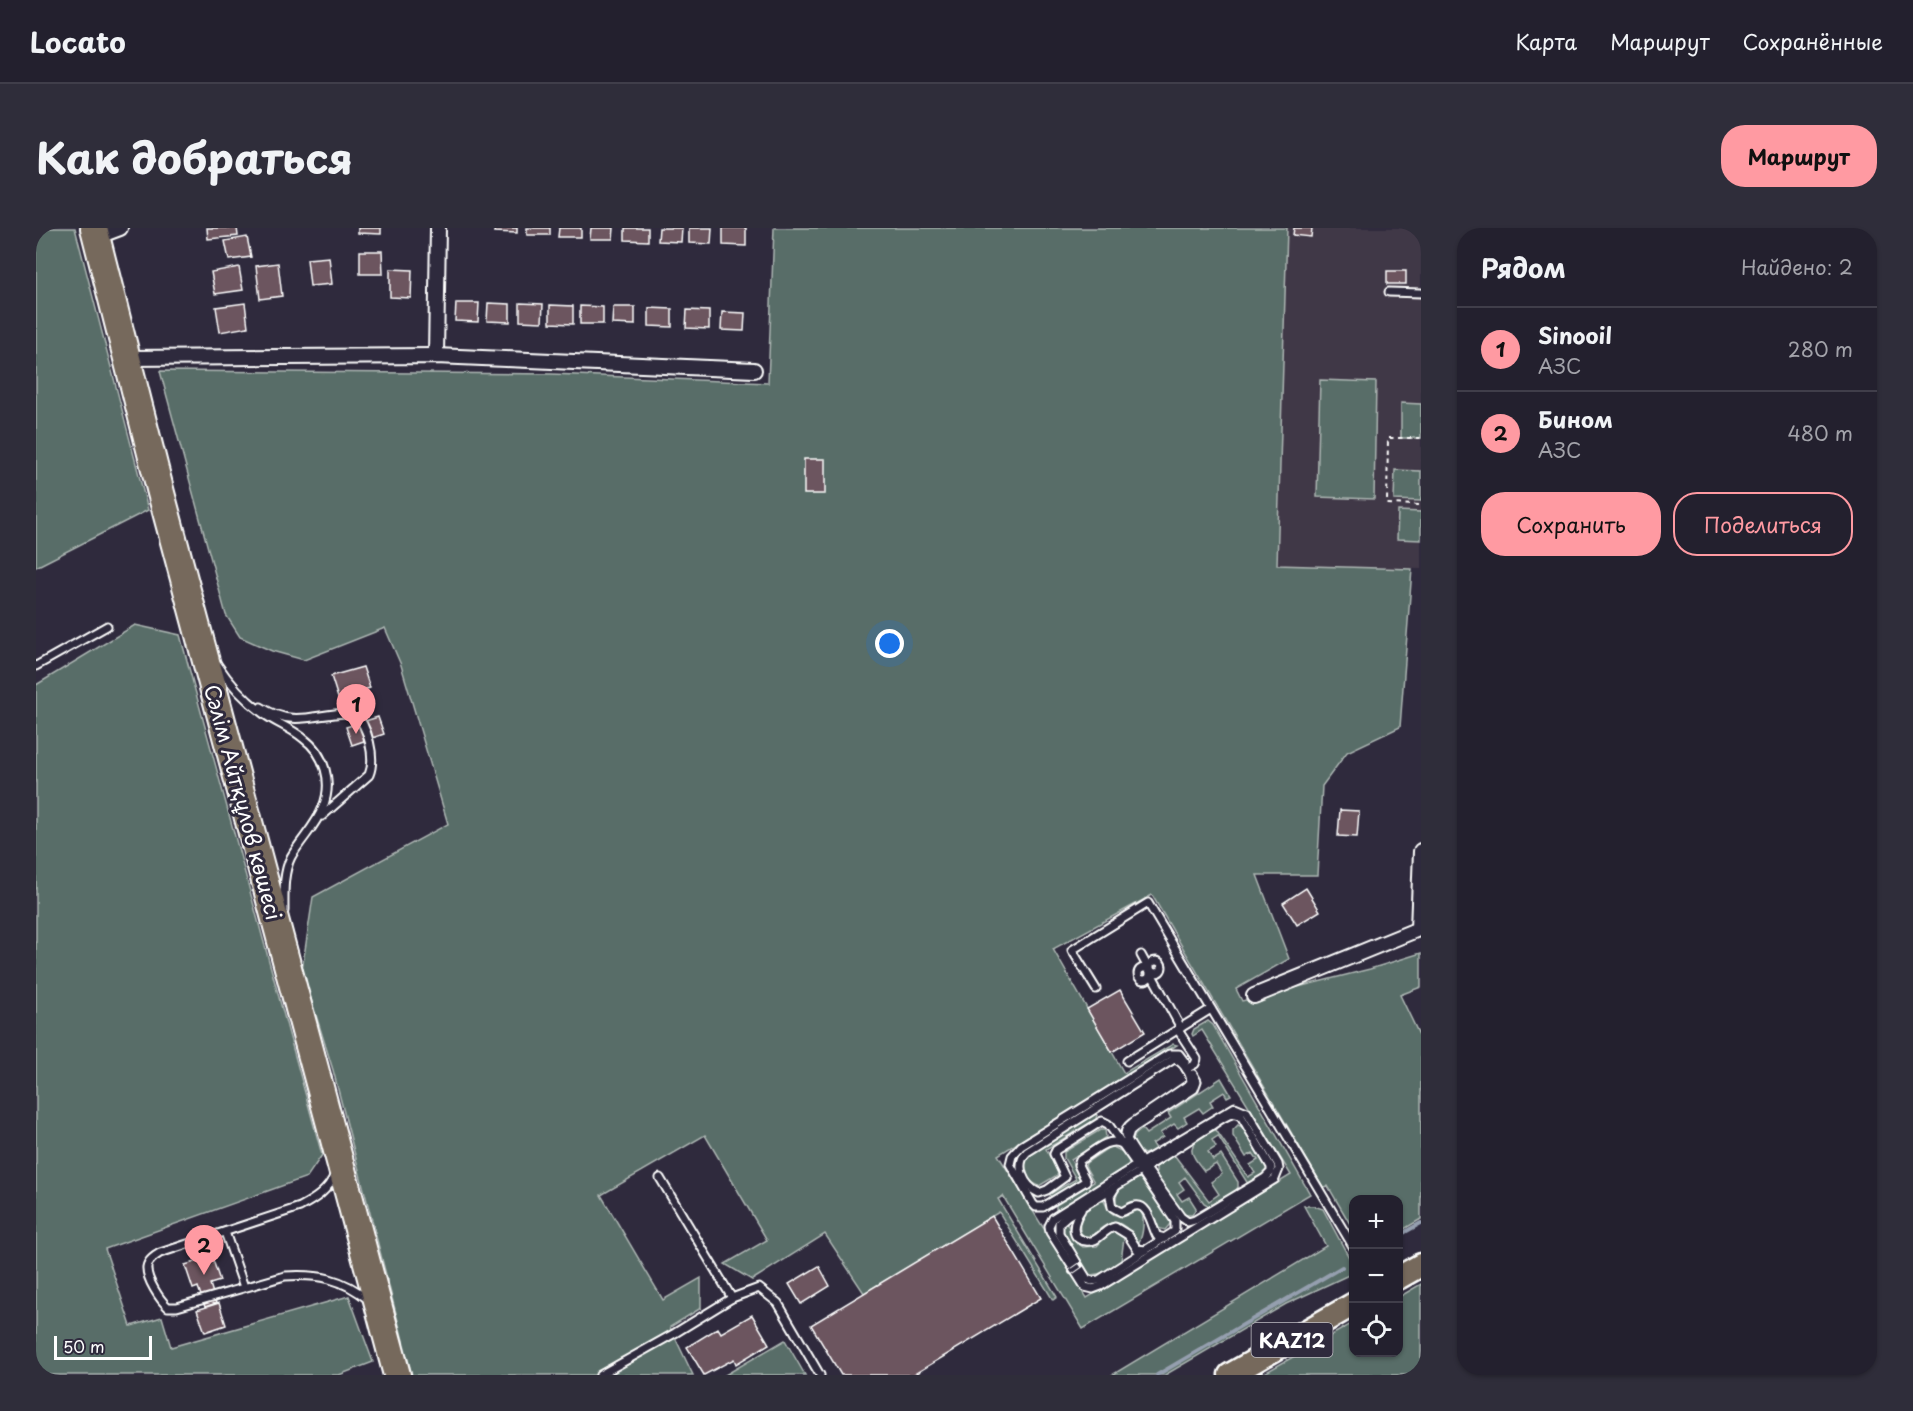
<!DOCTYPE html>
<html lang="ru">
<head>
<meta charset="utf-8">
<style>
	:root { --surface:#23202e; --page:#2f2d3a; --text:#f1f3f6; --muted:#a3a3aa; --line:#403e4a; --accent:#ff9aa2 }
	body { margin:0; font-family:"Playpen Sans",sans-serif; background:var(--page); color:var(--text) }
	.controls { position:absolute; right:18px; bottom:18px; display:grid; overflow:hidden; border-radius:12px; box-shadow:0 2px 4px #0004 }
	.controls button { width:54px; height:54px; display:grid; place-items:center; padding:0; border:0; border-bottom:2px solid var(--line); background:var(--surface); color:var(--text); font:30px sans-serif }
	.scale { position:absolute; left:18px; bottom:15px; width:98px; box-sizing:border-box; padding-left:6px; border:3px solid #fff; border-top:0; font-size:16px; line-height:21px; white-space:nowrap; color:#fff; -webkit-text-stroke:4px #2f2a3d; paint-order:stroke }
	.you { position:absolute; left:854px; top:416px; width:21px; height:21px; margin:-15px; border:4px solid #fff; border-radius:50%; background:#1a73e8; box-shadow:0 0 0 9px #1a73e833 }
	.badge { display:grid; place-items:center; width:39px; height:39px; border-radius:50%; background:var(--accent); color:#111; font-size:20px; font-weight:700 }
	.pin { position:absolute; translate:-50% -50px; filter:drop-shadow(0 2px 3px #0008) }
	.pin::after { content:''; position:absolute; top:32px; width:21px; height:18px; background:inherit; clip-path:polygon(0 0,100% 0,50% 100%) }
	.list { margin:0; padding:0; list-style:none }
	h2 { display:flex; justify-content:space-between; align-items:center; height:78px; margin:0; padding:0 24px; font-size:26px }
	h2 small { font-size:20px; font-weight:400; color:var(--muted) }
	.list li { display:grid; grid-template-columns:39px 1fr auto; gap:18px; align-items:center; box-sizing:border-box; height:84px; padding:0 24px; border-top:2px solid var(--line) }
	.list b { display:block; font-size:22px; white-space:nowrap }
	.list p { margin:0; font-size:20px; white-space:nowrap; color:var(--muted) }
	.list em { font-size:20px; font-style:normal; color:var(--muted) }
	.actions { display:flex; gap:12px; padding:18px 24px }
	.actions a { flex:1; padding:14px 0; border:2px solid var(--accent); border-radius:24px; text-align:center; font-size:21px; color:var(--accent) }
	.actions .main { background:var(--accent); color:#111 }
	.icon { flex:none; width:33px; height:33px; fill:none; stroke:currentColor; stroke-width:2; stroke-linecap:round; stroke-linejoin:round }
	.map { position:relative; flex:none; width:1385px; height:1147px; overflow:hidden; border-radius:24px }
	header { display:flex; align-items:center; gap:36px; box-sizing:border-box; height:84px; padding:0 30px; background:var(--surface); border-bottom:2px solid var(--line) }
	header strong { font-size:28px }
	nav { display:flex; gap:33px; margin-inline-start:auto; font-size:21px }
	.intro { display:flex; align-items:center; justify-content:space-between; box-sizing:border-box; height:144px; padding:0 36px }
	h1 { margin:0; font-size:42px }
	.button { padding:15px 27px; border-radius:24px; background:var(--accent); color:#111; font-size:21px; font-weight:700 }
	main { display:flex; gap:36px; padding:0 36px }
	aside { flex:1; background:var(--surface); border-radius:24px; box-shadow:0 2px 4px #0004 }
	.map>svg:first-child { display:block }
	.built { fill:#413747 }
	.green { fill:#596d67; stroke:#acb6b3; stroke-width:1.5 }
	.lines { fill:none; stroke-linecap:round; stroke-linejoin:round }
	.stream { stroke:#959faf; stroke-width:4 }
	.building { fill:#6c545f; stroke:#fff; stroke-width:1.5 }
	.lane-casing { stroke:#fff; stroke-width:11 }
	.street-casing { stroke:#fff; stroke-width:18 }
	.primary-casing { stroke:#fff; stroke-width:27 }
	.highway-casing { stroke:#fff; stroke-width:30 }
	.path { stroke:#fff; stroke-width:2; stroke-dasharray:4.5 4.5; stroke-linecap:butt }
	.lane { stroke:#2f2a3d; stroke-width:7 }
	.street { stroke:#2f2a3d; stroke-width:14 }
	.primary { stroke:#76695c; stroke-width:22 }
	.highway { stroke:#76695c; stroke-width:26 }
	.rail-casing { stroke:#fff; stroke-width:6 }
	.rail { stroke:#2f2a3d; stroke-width:4; stroke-dasharray:11; stroke-linecap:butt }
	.labels { text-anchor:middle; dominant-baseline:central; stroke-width:6; stroke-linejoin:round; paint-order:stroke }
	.shield { fill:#2f2a3d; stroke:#c1bfc5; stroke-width:1.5 }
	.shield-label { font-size:20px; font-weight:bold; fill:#fff }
	.street-label { font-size:21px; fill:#fff; stroke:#2f2a3d }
</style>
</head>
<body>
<header>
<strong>Locato</strong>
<nav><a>Карта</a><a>Маршрут</a><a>Сохранённые</a></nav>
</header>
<div class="intro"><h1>Как добраться</h1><a class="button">Маршрут</a></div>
<main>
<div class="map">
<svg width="1385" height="1147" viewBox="0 0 1385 1147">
	<rect width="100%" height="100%" fill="#2f2a3d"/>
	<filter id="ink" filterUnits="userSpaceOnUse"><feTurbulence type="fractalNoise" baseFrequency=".0167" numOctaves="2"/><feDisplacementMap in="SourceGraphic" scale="12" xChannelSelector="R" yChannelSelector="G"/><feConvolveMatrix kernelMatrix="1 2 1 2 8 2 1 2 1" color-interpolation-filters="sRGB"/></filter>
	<g filter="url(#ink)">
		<path class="built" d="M 1251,0 L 1385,0 L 1385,341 L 1241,337 Z"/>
		<g class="green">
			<path d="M 0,0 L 39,0 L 112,282 L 0,339 Z"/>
			<path d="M 738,0 L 1251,0 L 1241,337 L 1376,341 L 1364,499 L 1311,524 L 1286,558 L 1281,647 L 1221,647 L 1253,731 L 1200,761 L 1206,773 L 1334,741 L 1385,725 L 1385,759 L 1364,767 L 1385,811 L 1385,991 L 1363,1004 L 1362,972 L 1318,972 L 1317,1001 L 1292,958 L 1287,959 L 1116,667 L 1017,721 L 1088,845 L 1137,816 L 1141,817 L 962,927 L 1051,1070 L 1255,947 L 1166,802 L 1157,808 L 1156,806 L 1158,801 L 1172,793 L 1177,797 L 1274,966 L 1047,1101 L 967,968 L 962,971 L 1021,1069 L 1017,1072 L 963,984 L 828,1065 L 789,1006 L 716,1052 L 689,1036 L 731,1012 L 669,907 L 565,967 L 627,1072 L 665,1050 L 665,1080 L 634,1099 L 657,1147 L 376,1147 L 297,842 L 266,742 L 277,669 L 412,596 L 365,437 L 349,400 L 268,432 L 236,423 L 204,409 L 190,387 L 124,143 L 515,146 L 732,155 Z"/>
			<path d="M 1284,152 L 1340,154 L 1338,271 L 1281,269 Z"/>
			<path d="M 1365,175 L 1385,176 L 1385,210 L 1365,210 Z"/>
			<path d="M 1359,242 L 1385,243 L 1385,273 L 1358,272 Z"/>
			<path d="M 1362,283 L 1385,284 L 1385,312 L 1361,311 Z"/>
			<path d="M 99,397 L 144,407 L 286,927 L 271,949 L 69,1021 L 95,1098 L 126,1089 L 135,1119 L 313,1068 L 337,1134 L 303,1147 L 0,1147 L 0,457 Z"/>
			<path d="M 1185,850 L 1195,867 L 1191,869 L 1188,864 L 1174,873 L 1177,878 L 1167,885 L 1163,880 L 1148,889 L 1151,894 L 1142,900 L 1138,896 L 1124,905 L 1127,909 L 1116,916 L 1120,922 L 1108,926 L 1101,922 L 1097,912 L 1099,907 L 1106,901 L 1110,906 L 1135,890 L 1132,885 Z"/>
			<path d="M 1058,885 L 1061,887 L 1060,891 L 1010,921 L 1023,946 L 1003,958 C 990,953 985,938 993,927 Z"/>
			<path d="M 1202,897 L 1209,900 L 1231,939 L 1230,944 L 1212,956 L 1182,908 L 1176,912 L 1180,919 L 1172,924 L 1177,932 L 1185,927 L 1202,954 L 1202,959 C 1197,968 1183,976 1173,978 L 1168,975 L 1149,949 L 1143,954 L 1148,961 L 1141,966 L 1146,973 L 1153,969 L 1160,980 L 1156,987 L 1148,987 L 1120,948 L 1120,939 L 1135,928 L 1139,928 L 1173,973 L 1183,966 L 1175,954 L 1186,946 L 1180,936 L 1168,943 C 1160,932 1148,921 1163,911 C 1169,907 1174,903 1180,902 L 1212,949 L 1219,945 L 1214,937 L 1222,932 L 1217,925 L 1210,929 L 1197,908 L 1197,902 Z"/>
			<path d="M 1064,902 L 1069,902 L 1070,909 L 1035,932 L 1045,952 L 1015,971 L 1014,966 L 1040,951 L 1028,930 L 1028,924 Z"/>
			<path d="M 1075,918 L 1089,925 L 1093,934 L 1092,938 L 1024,981 L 1020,981 L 1020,977 L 1058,954 L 1049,938 L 1050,935 Z"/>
			<path d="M 1103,950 L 1108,954 L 1134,992 L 1134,996 L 1129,1002 L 1122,1000 C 1110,978 1113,967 1086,980 L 1079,976 L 1082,961 Z"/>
			<path d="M 1065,973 L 1068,973 C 1077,994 1085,988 1102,982 L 1105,983 C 1109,991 1107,1007 1103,1014 C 1098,1011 1097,1007 1093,1003 C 1078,985 1066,1000 1054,1009 C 1039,1009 1044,994 1047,984 Z"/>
			<path d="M 1268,978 L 1278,978 L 1287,981 L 1317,1037 L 1317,1045 L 1250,1076 L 1129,1147 L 1076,1147 L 1290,1018 Z"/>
			<path d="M 1029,996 L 1032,997 L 1036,1011 L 1047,1019 L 1061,1018 L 1074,1004 L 1082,1004 L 1088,1010 L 1085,1033 C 1076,1040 1062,1050 1051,1046 L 1026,1005 L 1027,998 Z"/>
			<path d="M 1385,1056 L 1385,1142 L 1380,1147 L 1225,1147 L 1317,1095 L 1318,1124 L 1362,1124 L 1363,1069 Z"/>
			<path d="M 749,1112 L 769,1147 L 689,1147 Z"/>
		</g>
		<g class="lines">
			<g class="stream">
				<path d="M 1362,1008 L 1385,995"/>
				<path d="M 1121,1147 L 1306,1039"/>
			</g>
		</g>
		<g class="building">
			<path d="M 171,0 L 201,0 L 202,8 L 172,11 Z"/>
			<path d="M 322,0 L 345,0 L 345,6 L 322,5 Z"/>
			<path d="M 459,0 L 481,0 L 481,5 L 458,4 Z"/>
			<rect x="491" y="0" width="23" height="7"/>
			<path d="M 523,0 L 545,0 L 545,9 L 522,9 Z"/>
			<path d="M 555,0 L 578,0 L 577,11 L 554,11 Z"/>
			<path d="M 589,0 L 612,0 L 612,13 L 589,12 Z"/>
			<path d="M 623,0 L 646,0 L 645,14 L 622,13 Z"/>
			<path d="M 653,0 L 676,0 L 675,16 L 653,15 Z"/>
			<path d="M 687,0 L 710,0 L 710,18 L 687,17 Z"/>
			<path d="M 1258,0 L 1276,0 L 1275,9 L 1257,7 Z"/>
			<path d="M 211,9 L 215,29 L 193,32 L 189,13 Z"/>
			<path d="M 324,23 L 346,23 L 347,46 L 324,46 Z"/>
			<path d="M 293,29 L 296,56 L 274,58 L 271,31 Z"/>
			<path d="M 242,35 L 246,68 L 224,71 L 220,38 Z"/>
			<path d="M 203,39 L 207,62 L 179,66 L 175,44 Z"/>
			<path d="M 354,41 L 376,42 L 375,70 L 354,69 Z"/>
			<rect x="1351" y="43" width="19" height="13"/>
			<path d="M 209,75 L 212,99 L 184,104 L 180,79 Z"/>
			<path d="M 420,75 L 443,75 L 442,94 L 419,93 Z"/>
			<path d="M 452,75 L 474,76 L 474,94 L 451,93 Z"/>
			<path d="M 484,75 L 507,76 L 506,94 L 484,93 Z"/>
			<path d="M 514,77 L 537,78 L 537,96 L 514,95 Z"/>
			<path d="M 544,78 L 567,79 L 567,96 L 544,96 Z"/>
			<path d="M 577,79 L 599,79 L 599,97 L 576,96 Z"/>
			<path d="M 613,80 L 636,81 L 636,99 L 613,98 Z"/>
			<path d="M 651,82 L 673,83 L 673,101 L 650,100 Z"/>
			<path d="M 686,84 L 709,85 L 708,103 L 685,102 Z"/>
			<rect x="768" y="231" width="21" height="35"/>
			<path d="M 327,439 L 334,460 L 302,470 L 295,448 Z"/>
			<path d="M 342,489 L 348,506 L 316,517 L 310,499 Z"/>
			<path d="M 1304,582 L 1323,583 L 1321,609 L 1302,608 Z"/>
			<path d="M 1270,660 L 1284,683 L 1261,697 L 1247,675 Z"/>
			<path d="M 1084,762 L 1109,804 L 1076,824 L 1051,781 Z"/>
			<path d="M 956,988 L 1005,1070 L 877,1147 L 805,1147 L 775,1097 Z"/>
			<path d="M 176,1029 L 184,1053 L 174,1056 L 180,1075 L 169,1079 L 162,1059 L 157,1061 L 149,1037 Z"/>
			<path d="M 783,1038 L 794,1058 L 765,1076 L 753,1056 Z"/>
			<path d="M 183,1075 L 190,1097 L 169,1104 L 161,1082 Z"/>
			<path d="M 716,1087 L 733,1116 L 700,1136 L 698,1131 L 668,1147 L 651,1119 L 682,1100 L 685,1105 Z"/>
		</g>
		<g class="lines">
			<g class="lane-casing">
				<g id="lane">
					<path d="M 1353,64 L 1385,65"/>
					<path d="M 181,436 C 194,456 209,472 228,486 C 240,495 255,500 267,510 C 289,526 297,554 287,579 C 280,598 265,611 255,629 C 247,645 248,665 248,683"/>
					<path d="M 0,438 L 71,398"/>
					<path d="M 225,479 C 260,502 282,483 318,485 C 332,497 340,530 333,547 L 286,588"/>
					<path d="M 1105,727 L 1145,800"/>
					<circle cx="1120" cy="739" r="6"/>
					<circle cx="1108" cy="746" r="6"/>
					<path d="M 1060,761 L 1036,722 L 1112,675 L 1318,1020"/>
					<path d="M 1142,802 L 1161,831 L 1159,836 L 1150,841"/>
					<path d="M 1091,833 L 1175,781"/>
					<path d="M 1199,879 L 1211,884 L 1242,936 L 1243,941 L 1239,951 L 1065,1058 L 1057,1061 L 1049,1059 L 1014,1004 L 1013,998 L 1017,990 L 1101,937 Z"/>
					<path d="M 1092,909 L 1094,903 L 1099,899 L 1158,861 L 1161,853 L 1157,846"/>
					<path d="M 1086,916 C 1072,908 1056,925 1044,932 L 1042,937 L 1050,953 L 1007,979 L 1000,979 L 997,976 L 974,936 L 976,928 L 985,918 L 1133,826 L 1143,826 L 1149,834"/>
					<path d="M 1101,937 L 1108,947 L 1139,993 L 1139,1003 L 1063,1052 L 1056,1053 L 1051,1051 L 1023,1005 L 1023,995 L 1031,988 L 1100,946 C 1122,932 1145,917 1167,903 C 1176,898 1186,889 1196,886 C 1200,885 1201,886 1205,888 L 1235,939 L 1235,944 L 1229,950 L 1159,992 L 1152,994 L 1145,989 C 1136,976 1091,917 1089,906 C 1089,901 1092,898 1096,895 L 1155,855 C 1155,846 1147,833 1138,831 L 991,924 C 978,937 988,958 1003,965 L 1011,962 L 1029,949 L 1018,926 L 1020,922 L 1066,893 L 1072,896 L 1101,937"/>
					<path d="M 299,946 C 292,963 279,971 264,979 L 124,1025 C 119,1028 112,1032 111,1039 C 110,1051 124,1072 132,1079 L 141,1079 L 249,1048 C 283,1046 306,1050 333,1072"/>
					<path d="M 624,950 L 696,1070"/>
					<path d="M 1079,960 L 1074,968 L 1076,979 L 1085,984 C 1090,983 1094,978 1099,978 C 1113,975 1116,1000 1121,1008 L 1129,1010"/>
					<path d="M 1045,982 C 1038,992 1032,1011 1050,1013 C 1063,1015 1067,1001 1079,999 L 1092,1007 L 1101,1021 L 1110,1022"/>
					<path d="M 189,1004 L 208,1059"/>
					<path d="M 564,1147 L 639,1105 L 696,1070 L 723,1060 L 742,1075 L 784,1147"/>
				</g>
			</g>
			<g class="street-casing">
				<g id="street">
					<path d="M 60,9 L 84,0"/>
					<path d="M 400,128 L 402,0"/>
					<path d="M 91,130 L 400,128 L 718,142"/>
					<path d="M 1382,701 L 1385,623"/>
					<path d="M 1218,768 L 1385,700"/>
				</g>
			</g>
			<g class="primary-casing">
				<g id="primary">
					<path d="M 1362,1050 L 1385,1037"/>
					<path d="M 1194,1147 L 1318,1076"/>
				</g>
			</g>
			<g class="highway-casing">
				<path id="highway" d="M 58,0 L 125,265 L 361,1147"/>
			</g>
			<path class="path" d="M 1383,277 L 1351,276 L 1352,210 L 1385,210"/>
			<use href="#lane" class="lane"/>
			<use href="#street" class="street"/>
			<use href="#primary" class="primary"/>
			<use href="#highway" class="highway"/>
			<g class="rail-casing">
				<path id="rail" d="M 1035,1044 L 1045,1037"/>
			</g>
			<use href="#rail" class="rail"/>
		</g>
	</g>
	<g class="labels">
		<rect class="shield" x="1215.5" y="1095" width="81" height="34" rx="4.5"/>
		<g class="shield-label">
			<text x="1256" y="1112">KAZ12</text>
		</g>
		<g class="street-label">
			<text transform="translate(208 574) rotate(75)">Сәлім Айтқұлов көшесі</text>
		</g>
	</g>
</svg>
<div class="controls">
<button>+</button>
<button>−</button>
<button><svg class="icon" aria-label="locate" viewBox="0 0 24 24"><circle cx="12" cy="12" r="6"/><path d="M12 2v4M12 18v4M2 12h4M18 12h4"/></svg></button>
</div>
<div class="scale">50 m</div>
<div class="you"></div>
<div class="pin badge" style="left:320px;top:506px">1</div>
<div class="pin badge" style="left:168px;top:1047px">2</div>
</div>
<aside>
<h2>Рядом<small>Найдено: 2</small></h2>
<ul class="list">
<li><span class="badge">1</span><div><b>Sinooil</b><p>АЗС</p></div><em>280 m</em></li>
<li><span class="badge">2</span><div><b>Бином</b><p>АЗС</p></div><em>480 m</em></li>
</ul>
<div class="actions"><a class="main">Сохранить</a><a>Поделиться</a></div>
</aside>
</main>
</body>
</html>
